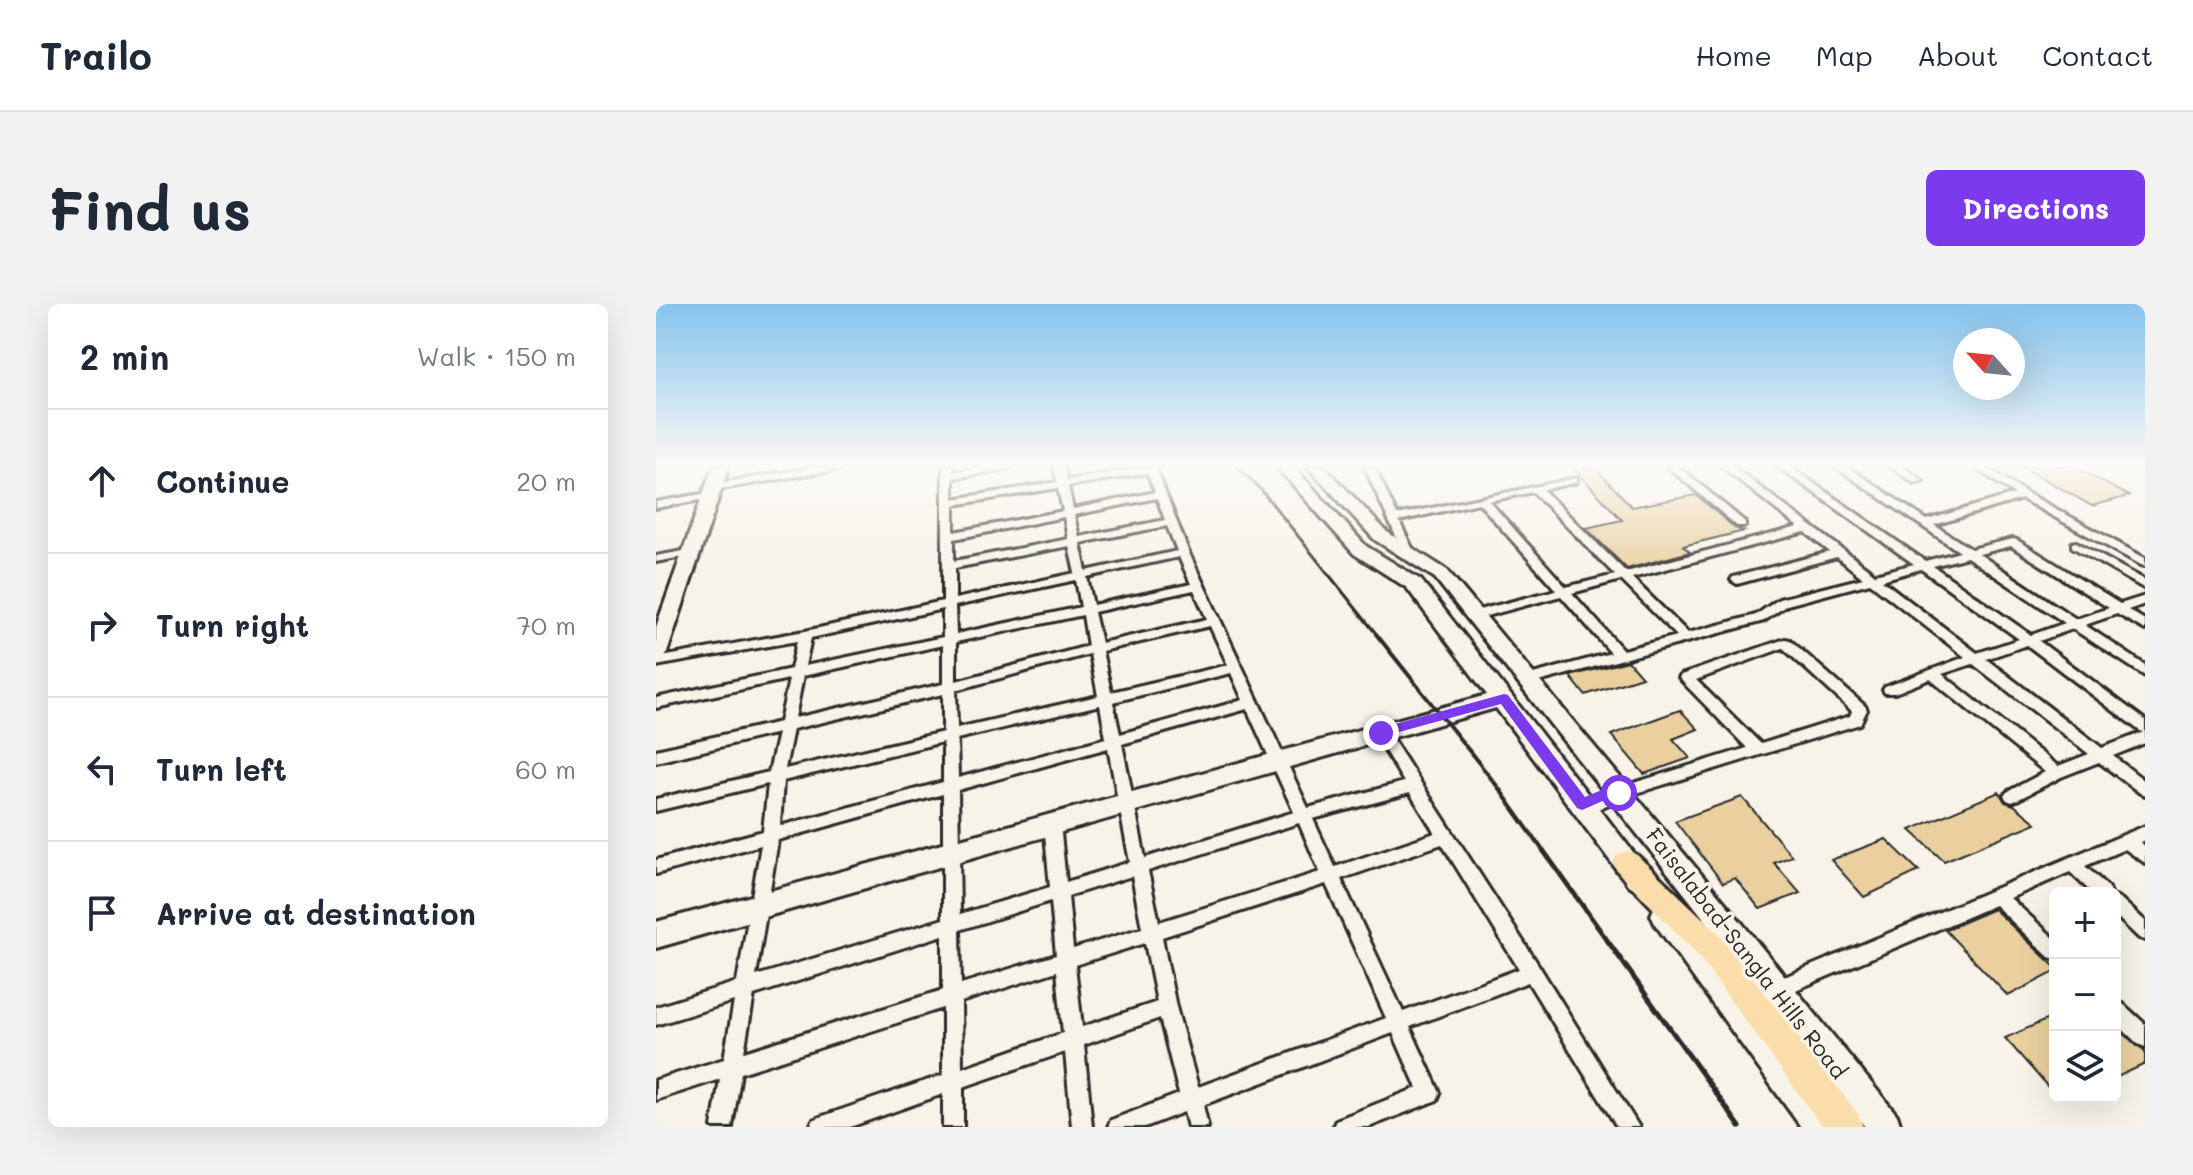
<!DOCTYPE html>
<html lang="en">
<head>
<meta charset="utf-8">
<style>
	:root { --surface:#fff; --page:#f2f2f3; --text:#1f2937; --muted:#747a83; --line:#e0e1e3; --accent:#7c3aed }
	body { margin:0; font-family:Mali,sans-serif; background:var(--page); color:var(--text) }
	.controls { position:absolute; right:24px; bottom:24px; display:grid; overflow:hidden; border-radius:12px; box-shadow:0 8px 32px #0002 }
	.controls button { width:72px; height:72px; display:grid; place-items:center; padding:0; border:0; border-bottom:2px solid var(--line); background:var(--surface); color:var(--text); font:40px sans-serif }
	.compass { position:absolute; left:1297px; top:24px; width:72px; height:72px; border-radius:50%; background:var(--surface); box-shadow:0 8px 32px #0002; rotate:297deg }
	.stop { position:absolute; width:24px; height:24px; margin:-18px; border:6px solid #7c3aed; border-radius:50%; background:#fff }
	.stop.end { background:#7c3aed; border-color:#fff; box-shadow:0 2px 8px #0008 }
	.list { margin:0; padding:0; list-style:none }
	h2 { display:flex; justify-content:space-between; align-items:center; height:104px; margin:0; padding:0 32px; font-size:34px }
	h2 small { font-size:26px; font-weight:400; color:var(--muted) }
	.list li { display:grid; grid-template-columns:52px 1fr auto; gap:24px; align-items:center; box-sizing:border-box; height:144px; padding:0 32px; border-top:2px solid var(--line) }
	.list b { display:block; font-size:30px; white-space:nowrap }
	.list em { font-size:26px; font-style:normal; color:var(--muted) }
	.icon { flex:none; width:44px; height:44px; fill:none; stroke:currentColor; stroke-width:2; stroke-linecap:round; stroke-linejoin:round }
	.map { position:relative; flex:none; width:1489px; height:823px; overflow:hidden; border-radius:12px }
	header { display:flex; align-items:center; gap:48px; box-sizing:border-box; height:112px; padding:0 40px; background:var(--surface); border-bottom:2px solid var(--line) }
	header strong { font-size:38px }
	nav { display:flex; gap:44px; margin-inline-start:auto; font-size:28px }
	.intro { display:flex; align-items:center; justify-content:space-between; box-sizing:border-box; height:192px; padding:0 48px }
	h1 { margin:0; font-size:56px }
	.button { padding:20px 36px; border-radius:12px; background:var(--accent); color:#fff; font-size:28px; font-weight:700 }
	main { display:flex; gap:48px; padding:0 48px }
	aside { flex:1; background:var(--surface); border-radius:12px; box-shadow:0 8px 32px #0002 }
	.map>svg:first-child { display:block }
	.building { fill:#ead09f; stroke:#2b2b2b; stroke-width:2 }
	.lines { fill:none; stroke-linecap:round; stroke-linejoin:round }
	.street-casing { stroke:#2b2b2b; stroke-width:6 }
	.secondary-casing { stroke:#2b2b2b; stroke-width:6 }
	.primary-casing { stroke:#2b2b2b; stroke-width:6 }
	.street { fill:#f7f3e8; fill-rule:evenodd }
	.secondary { fill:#f7f3e8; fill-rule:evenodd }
	.primary { fill:#fbddab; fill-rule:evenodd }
	.rail-far2 { stroke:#2b2b2b; stroke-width:3 }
	.rail-far1 { stroke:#2b2b2b; stroke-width:4 }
	.rail { stroke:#2b2b2b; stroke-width:5 }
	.route { fill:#7c3aed }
	.labels { text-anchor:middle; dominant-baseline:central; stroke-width:7; stroke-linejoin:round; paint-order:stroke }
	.street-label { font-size:22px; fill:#2b2b2b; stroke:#f7f3e8 }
</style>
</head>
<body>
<header>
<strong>Trailo</strong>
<nav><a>Home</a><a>Map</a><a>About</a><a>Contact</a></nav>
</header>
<div class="intro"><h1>Find us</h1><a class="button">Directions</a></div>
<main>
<aside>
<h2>2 min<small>Walk · 150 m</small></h2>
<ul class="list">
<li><svg class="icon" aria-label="ahead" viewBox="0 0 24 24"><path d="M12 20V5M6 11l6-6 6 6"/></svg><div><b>Continue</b></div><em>20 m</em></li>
<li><svg class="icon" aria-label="right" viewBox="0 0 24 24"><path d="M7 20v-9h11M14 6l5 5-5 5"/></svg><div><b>Turn right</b></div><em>70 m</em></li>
<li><svg class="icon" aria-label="left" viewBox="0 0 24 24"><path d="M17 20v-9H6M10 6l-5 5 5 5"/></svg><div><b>Turn left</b></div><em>60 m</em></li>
<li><svg class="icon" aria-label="arrive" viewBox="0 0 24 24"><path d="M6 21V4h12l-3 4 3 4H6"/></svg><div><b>Arrive at destination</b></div></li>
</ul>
</aside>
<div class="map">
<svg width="1489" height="823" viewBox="0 0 1489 823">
	<rect width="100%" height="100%" fill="#f7f3e8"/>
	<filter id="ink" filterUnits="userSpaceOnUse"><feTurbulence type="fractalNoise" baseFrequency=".0125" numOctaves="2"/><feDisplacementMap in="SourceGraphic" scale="16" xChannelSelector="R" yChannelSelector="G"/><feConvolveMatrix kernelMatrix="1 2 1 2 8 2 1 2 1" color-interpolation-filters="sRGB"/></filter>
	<g filter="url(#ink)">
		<g class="building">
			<path d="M 915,162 L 937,162 L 976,203 L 1040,191 L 1079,224 L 1088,227 L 1027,242 L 1034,248 L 971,265 L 930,224 L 966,216 Z"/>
			<path d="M 1365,162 L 1417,162 L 1473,192 L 1436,202 Z"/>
			<path d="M 972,357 L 986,373 L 929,391 L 914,372 Z"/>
			<path d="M 1024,406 L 1042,425 L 1017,435 L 1034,454 L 988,470 L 955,431 Z"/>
			<path d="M 1343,488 L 1349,498 L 1358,501 L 1380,519 L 1288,557 L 1254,526 Z"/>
			<path d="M 1086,493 L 1136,552 L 1118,559 L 1144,589 L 1104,605 L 1079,574 L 1067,579 L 1019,517 Z"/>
			<path d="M 1230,535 L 1263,567 L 1208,593 L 1175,556 Z"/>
			<path d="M 1338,605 L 1399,663 L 1399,668 L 1352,692 L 1289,626 Z"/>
			<path d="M 1399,712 L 1399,791 L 1349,734 Z"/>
			<path d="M 1459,722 L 1489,747 L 1489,760 L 1459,774 Z"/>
		</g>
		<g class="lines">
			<g class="street-casing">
				<g id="street">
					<path d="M 165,162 L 189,162 L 184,165 L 59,186 L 54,183 L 59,180 Z"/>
					<path d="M 287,162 L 297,162 L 297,168 L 333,162 L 356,162 L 351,165 L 297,174 L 297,195 L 401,178 L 398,162 L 408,162 L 411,176 L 499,162 L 533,249 L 652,504 L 748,478 L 718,429 L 720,425 L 730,425 L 883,662 L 983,823 L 961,823 L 872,678 L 754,723 L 784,789 L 781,796 L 713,823 L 677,823 L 680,816 L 761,784 L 737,729 L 547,801 L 552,823 L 532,823 L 528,808 L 489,823 L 452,823 L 455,816 L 523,790 L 504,714 L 428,741 L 436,823 L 416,823 L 409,748 L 307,783 L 307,823 L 287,823 L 287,790 L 194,823 L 154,823 L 157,816 L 164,813 L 287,771 L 287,704 L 85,769 L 76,823 L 56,823 L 64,775 L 0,796 L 0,776 L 68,755 L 78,697 L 0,721 L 0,703 L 81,678 L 105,541 L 0,570 L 0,556 L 107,527 L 112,480 L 0,507 L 0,495 L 113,468 L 122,429 L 0,458 L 0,446 L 124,418 L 133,375 L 0,404 L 0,394 L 135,365 L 141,337 L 0,362 L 0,354 L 149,327 L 287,297 ZM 491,169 L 499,188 L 417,205 L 412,182 ZM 402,184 L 407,207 L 298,228 L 298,201 ZM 501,194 L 509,216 L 423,233 L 418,211 ZM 408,213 L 412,235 L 298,257 L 298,235 ZM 511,222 L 521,247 L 430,267 L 424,239 ZM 413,242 L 419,269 L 299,295 L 299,264 ZM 523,253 L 535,280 L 437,301 L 431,273 ZM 420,276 L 425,303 L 300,330 L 299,302 ZM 538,286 L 551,315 L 445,339 L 438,308 ZM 287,305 L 287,333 L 149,362 L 155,334 ZM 427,311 L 432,342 L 300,377 L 300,338 ZM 554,322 L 572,361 L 455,388 L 446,347 ZM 287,341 L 287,380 L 139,414 L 147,372 ZM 434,350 L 442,392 L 301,424 L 300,386 ZM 575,369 L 587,396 L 464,430 L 457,398 ZM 287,390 L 287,428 L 129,465 L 137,425 ZM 444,401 L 450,434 L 302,474 L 301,435 ZM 591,405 L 638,508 L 489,554 L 466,440 ZM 287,438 L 287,478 L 124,522 L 127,477 ZM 452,444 L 474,558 L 410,578 L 404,520 L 402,515 L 396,514 L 390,515 L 388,520 L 394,583 L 304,610 L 302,486 ZM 754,489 L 779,529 L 679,563 L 657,515 ZM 287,490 L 287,615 L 100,672 L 122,536 ZM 643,519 L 664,568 L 503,618 L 492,567 ZM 786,540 L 863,665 L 747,708 L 685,575 ZM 476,572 L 486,624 L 417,645 L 412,592 ZM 670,580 L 730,714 L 542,783 L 520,703 L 506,633 ZM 395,597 L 400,651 L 305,680 L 304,626 ZM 287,631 L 287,686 L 88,748 L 98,691 ZM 489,639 L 501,698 L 426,723 L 419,661 ZM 401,667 L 407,729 L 306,764 L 305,698 Z"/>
					<path d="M 708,162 L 718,162 L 741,211 L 921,174 L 921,178 L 887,186 L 970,268 L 1142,223 L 1065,162 L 1076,162 L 1219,270 L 1258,260 L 1121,162 L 1133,162 L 1269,257 L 1304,248 L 1178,162 L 1190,162 L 1271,216 L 1359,190 L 1316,162 L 1328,162 L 1371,189 L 1489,254 L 1489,262 L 1485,261 L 1366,195 L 1278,221 L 1315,245 L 1357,235 L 1361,236 L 1464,300 L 1489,292 L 1489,300 L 1472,306 L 1489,316 L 1489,326 L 1461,310 L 1429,321 L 1489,361 L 1489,372 L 1417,325 L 1383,337 L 1489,416 L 1489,439 L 1457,452 L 1489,477 L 1489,491 L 1484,489 L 1443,458 L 1405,473 L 1361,496 L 1356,498 L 1351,496 L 1348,492 L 1351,488 L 1389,468 L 1274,375 L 1239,389 L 1229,389 L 1227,386 L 1229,383 L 1309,353 L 1214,279 L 1131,301 L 1108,317 L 871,381 L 866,379 L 864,376 L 866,373 L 955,349 L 905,292 L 819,315 L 815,314 L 813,311 L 815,308 L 900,286 L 823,199 L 743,217 L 759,250 L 753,253 L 749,252 ZM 877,188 L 959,271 L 910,283 L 833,197 ZM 1149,228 L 1174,248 L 1077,273 L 1075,276 L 1081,280 L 1181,253 L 1207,274 L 1123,295 L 1100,311 L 1032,329 L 976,274 ZM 1355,242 L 1453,304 L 1420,315 L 1323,250 ZM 1311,253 L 1409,319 L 1375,331 L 1277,262 ZM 1265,265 L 1363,335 L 1321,349 L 1226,276 ZM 965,276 L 1021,332 L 967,346 L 916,289 ZM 1371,341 L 1484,427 L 1488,428 L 1446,444 L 1330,355 ZM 1317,360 L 1433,450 L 1402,462 L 1286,370 Z"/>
					<path d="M 1011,162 L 1022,162 L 1089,218 L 1089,222 L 1081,222 Z"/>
					<path d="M 1233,162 L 1245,162 L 1267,177 L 1258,179 Z"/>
					<path d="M 57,188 L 61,189 L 61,193 L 0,204 L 0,198 Z"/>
					<path d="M 1420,238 L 1489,276 L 1489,285 L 1416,243 L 1416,239 Z"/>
					<path d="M 38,245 L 44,248 L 42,250 L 0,258 L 0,252 Z"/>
					<path d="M 1129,335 L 1134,336 L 1209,402 L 1211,406 L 1204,420 L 968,493 L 929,511 L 924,509 L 921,505 L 924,501 L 958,485 L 1091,444 L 1023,374 L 1025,371 ZM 1127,344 L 1196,407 L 1194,412 L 1105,440 L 1040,376 Z"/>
					<path d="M 1489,522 L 1489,536 L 1484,538 L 1489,542 L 1489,559 L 1469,545 L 1429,562 L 1453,584 L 1455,589 L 1436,589 L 1414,568 L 1354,594 L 1399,635 L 1399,655 L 1393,653 L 1339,601 L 1128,691 L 1121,694 L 1114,691 L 1112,685 L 1114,679 Z"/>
					<path d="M 1459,592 L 1465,595 L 1489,617 L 1489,636 L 1483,634 L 1459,611 Z"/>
					<path d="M 1459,696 L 1466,699 L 1489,720 L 1489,743 L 1482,740 L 1459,718 Z"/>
				</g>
			</g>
			<g class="secondary-casing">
				<g id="secondary">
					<path d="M 57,162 L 73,162 L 10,352 L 0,359 L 0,323 Z"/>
					<path d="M 620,162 L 637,162 L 710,242 L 765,276 L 991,566 L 995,574 L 991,582 L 982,585 L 973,582 L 840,404 L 0,644 L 0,618 L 831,391 L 751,284 L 698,250 Z"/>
					<path d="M 651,162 L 668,162 L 731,228 L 791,266 L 1085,618 L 1241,811 L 1245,823 L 1209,823 L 1065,636 L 779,274 L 719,236 Z"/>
					<path d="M 1009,599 L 1019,602 L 1177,811 L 1181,823 L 1145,823 L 999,620 L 995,611 L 999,602 Z"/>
				</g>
			</g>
			<g class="primary-casing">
				<path id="primary" d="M 971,547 L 981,551 L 1062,629 L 1202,810 L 1207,823 L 1167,823 L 1040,649 L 961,567 L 957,559 L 961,551 Z"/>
			</g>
			<use href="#street" class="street"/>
			<use href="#secondary" class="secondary"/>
			<use href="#primary" class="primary"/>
			<path class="rail-far2" d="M 581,162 L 606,187 L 722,332"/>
			<path class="rail-far1" d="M 720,330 L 842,483 L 888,548"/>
			<path class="rail" d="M 887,546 L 1084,823"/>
		</g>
	</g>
	<linearGradient id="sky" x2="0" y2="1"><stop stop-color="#85c3ed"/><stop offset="0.58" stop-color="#fbfaf5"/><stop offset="1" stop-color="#fbfaf5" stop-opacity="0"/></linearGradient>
	<rect width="1489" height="277" fill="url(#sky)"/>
	<path class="route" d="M 848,390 L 852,391 L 929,493 L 960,480 L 968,485 L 968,493 L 958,492 L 926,506 L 921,504 L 845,400 L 725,433 L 718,429 L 725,424 Z"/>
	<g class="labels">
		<g class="street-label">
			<text transform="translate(1091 649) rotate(52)">Faisalabad-Sangla Hills Road</text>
		</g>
	</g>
</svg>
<div class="controls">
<button>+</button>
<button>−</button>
<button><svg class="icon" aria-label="layers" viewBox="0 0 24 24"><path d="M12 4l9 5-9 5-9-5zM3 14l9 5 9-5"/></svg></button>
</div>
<svg class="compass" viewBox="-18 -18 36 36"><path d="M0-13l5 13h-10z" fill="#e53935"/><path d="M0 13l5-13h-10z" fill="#747a83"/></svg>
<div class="stop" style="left:963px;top:489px"></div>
<div class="stop end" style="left:725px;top:429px"></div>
</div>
</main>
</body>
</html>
